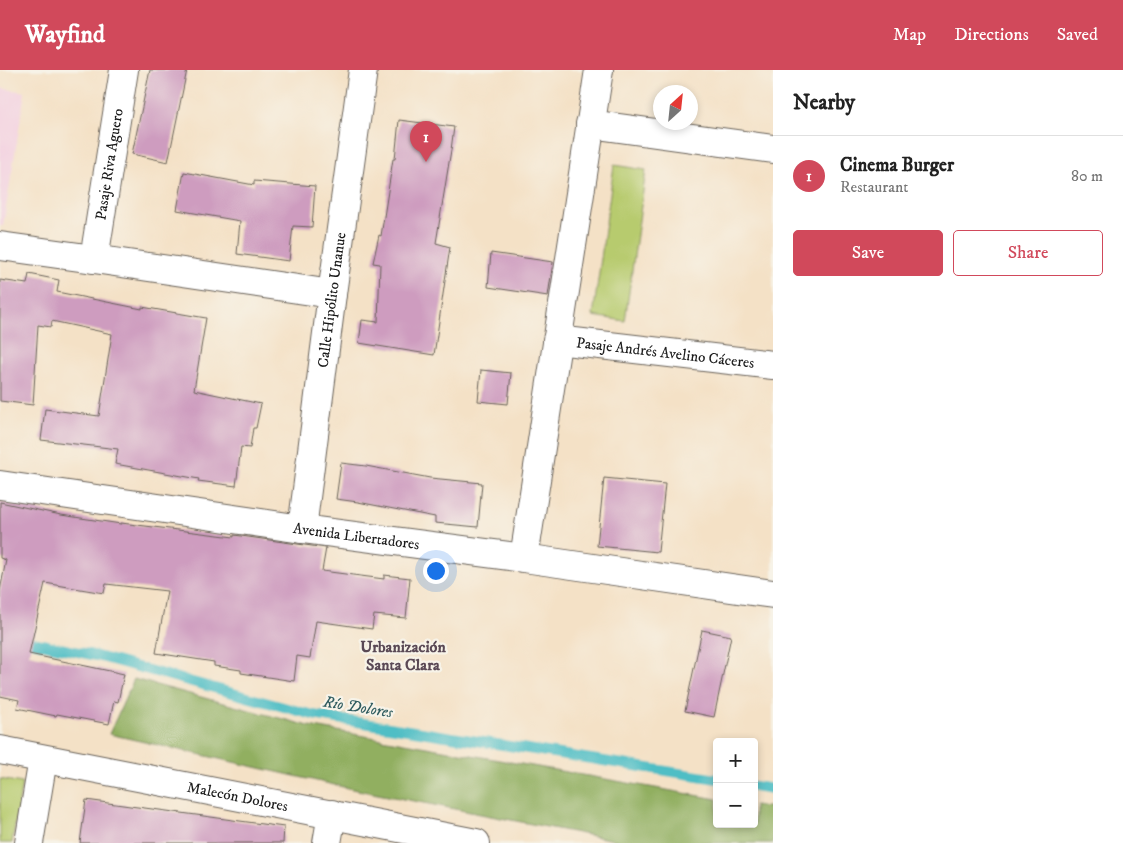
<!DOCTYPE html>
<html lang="en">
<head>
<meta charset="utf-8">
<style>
	:root { --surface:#fff; --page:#f2f2f2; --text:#222; --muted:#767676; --line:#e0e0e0; --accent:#d1495b }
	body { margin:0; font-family:"IM FELL DW Pica",serif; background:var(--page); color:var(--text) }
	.controls { position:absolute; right:15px; bottom:15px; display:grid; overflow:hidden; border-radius:5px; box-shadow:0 2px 8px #0003 }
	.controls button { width:45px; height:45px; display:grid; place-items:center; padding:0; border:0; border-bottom:1px solid var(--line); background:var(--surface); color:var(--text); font:25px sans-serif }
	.compass { position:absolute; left:653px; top:15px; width:45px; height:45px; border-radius:50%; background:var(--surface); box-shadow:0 2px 8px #0003; rotate:27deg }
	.you { position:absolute; left:435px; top:500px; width:18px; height:18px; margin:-12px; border:4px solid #fff; border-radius:50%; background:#1a73e8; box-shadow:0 0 0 8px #1a73e833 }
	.badge { display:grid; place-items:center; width:32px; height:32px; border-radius:50%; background:var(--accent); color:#fff; font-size:16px; font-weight:700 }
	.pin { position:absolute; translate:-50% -41px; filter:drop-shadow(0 1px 2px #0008) }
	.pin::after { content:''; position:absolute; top:26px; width:18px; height:15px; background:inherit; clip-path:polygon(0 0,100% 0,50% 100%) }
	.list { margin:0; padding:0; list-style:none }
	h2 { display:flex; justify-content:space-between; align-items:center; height:65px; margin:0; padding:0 20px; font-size:21px }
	h2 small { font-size:16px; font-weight:400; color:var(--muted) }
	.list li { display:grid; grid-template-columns:32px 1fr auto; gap:15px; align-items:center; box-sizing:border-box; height:80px; padding:0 20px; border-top:1px solid var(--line) }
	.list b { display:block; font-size:19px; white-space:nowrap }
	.list p { margin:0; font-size:16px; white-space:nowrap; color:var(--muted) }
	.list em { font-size:16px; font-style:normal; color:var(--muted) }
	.actions { display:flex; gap:10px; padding:15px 20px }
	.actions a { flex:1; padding:11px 0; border:1px solid var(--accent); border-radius:5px; text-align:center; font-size:18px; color:var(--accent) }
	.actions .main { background:var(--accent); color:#fff }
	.map { position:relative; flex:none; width:773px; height:773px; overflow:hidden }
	header { display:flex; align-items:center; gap:30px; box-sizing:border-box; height:70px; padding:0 25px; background:var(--accent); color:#fff }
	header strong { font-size:24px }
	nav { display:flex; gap:28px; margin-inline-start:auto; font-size:18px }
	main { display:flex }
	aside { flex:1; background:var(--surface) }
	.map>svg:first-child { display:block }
	.built { fill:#f3cfe0 }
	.green { fill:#b7cb6e; stroke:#6a7445 }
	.forest { fill:#91af61; stroke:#56663e }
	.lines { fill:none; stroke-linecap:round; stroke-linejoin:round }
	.stream { stroke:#50bec5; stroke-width:10 }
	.building { fill:#ce9cbf }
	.minor-casing { stroke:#686158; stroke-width:30 }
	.minor { stroke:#fff; stroke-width:28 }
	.labels { text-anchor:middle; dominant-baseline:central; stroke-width:4.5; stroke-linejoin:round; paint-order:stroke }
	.street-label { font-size:15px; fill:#1c1c1c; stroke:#f7f3e8 }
	.neighbourhood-label { font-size:16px; font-weight:bold; fill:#5a4955; stroke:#f7f3e8 }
	.water-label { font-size:16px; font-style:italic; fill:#315d60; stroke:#f7f3e8 }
</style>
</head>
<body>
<header>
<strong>Wayfind</strong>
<nav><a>Map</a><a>Directions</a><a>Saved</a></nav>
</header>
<main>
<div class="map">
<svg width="773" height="773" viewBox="0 0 773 773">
	<rect width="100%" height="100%" fill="#f7f3e8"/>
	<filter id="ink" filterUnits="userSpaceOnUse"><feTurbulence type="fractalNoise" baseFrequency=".02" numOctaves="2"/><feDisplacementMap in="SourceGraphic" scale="10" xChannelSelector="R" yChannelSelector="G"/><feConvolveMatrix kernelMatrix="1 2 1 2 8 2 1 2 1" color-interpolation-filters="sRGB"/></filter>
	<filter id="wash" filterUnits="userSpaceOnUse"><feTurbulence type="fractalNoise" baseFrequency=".0096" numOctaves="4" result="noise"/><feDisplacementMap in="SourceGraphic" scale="20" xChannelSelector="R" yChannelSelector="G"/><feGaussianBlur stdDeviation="1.12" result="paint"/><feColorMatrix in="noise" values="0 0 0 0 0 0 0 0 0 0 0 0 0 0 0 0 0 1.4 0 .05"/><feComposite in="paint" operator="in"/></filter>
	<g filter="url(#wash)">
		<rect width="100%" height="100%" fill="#f4e1c6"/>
		<path class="built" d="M 0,18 L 25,22 L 3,156 L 0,156 Z"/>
		<g class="green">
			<path d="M 614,95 L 646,100 L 625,251 L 593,246 Z"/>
			<path d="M 0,709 L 22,713 L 12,773 L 0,773 Z"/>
		</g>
		<path class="forest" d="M 134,609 L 309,656 L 717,729 L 717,754 L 754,754 L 754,735 L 773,738 L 773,773 L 629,773 L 352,719 L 109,664 Z"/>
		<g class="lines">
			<g class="stream">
				<path d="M 0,565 L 97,586 L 313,645 L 717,709"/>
				<path d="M 754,716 L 773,719"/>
			</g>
		</g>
		<g id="blocks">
			<g class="building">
				<path d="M 150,0 L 187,0 L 168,92 L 132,84 Z"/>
				<path d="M 399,50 L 454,57 L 451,80 L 436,173 L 450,177 L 434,285 L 359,273 L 362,250 L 378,252 L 380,194 L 373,193 L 379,165 L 381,166 L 393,89 L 395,89 Z"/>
				<path d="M 184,102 L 254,115 L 254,111 L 315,116 L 312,157 L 293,156 L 289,191 L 237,184 L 240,151 L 177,140 Z"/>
				<path d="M 491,183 L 553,192 L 548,226 L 488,217 Z"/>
				<path d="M 29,204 L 59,210 L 57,222 L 142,239 L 142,237 L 206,248 L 194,320 L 261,334 L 256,358 L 253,358 L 250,378 L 241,377 L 236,416 L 198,411 L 199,409 L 115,394 L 118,379 L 41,370 L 45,339 L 99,346 L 112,264 L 52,251 L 51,257 L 38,255 L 33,335 L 0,331 L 0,210 L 27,214 Z"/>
				<path d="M 481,300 L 511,303 L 508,334 L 478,331 Z"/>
				<path d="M 341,393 L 366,396 L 430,408 L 482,413 L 478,457 L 435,453 L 435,447 L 358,432 L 336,429 Z"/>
				<path d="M 604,408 L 665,414 L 658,482 L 597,476 Z"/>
				<path d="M 0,432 L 61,445 L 121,454 L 121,453 L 234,467 L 234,465 L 326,478 L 322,501 L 384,509 L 384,505 L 410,508 L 406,548 L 374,545 L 372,559 L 316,551 L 310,588 L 297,586 L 294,611 L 241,603 L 241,600 L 214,596 L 214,592 L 156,583 L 167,521 L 106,514 L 104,523 L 45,513 L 29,584 L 124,604 L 118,632 L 114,631 L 109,654 L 57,644 L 56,646 L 17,638 L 19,630 L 0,626 L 0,521 L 6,490 L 0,488 Z"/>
				<path d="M 702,560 L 731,566 L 714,647 L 685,641 Z"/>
				<path d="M 86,730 L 284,757 L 283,773 L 80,773 Z"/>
			</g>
		</g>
	</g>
	<g filter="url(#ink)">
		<use href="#blocks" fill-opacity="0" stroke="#686158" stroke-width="1"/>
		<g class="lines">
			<g class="minor-casing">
				<g id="minor">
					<path d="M 590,54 L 773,79"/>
					<path d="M 0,176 L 94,189 L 332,224"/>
					<path id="s1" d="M 94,189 L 124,0"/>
					<path id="s2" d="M 557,270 L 773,295"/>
					<path id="s3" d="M 0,415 L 302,459 L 524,488 L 773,524"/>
					<path id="s4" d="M 302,459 L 332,224 L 363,0"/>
					<path d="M 524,488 L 599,0"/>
					<path id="s5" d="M 0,680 L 476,773"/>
					<path d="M 29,773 L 43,689"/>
					<path d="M 327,773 L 332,744"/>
				</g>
			</g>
			<use href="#minor" class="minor"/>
		</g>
	</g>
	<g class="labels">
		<g class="street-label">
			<text stroke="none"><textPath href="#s1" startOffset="96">Pasaje Riva Aguero</textPath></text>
			<text stroke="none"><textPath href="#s4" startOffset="231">Calle Hipólito Unanue</textPath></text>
			<text stroke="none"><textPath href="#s2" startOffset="109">Pasaje Andrés Avelino Cáceres</textPath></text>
			<text stroke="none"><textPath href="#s3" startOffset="360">Avenida Libertadores</textPath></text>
			<text stroke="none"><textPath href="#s5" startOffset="242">Malecón Dolores</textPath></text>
		</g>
		<g class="neighbourhood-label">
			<text x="403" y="577">Urbanización<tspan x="403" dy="18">Santa Clara</tspan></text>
		</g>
		<g class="water-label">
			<text transform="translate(358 637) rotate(9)">Río Dolores</text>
		</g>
	</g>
</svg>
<div class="controls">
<button>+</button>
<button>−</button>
</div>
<svg class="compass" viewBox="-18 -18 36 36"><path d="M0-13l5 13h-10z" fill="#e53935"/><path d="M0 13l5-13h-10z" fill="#767676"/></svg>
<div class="you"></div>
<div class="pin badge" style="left:426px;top:92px">1</div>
</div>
<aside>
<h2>Nearby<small></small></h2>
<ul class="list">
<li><span class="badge">1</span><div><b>Cinema Burger</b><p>Restaurant</p></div><em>80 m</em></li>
</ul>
<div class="actions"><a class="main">Save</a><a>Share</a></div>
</aside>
</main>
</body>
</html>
